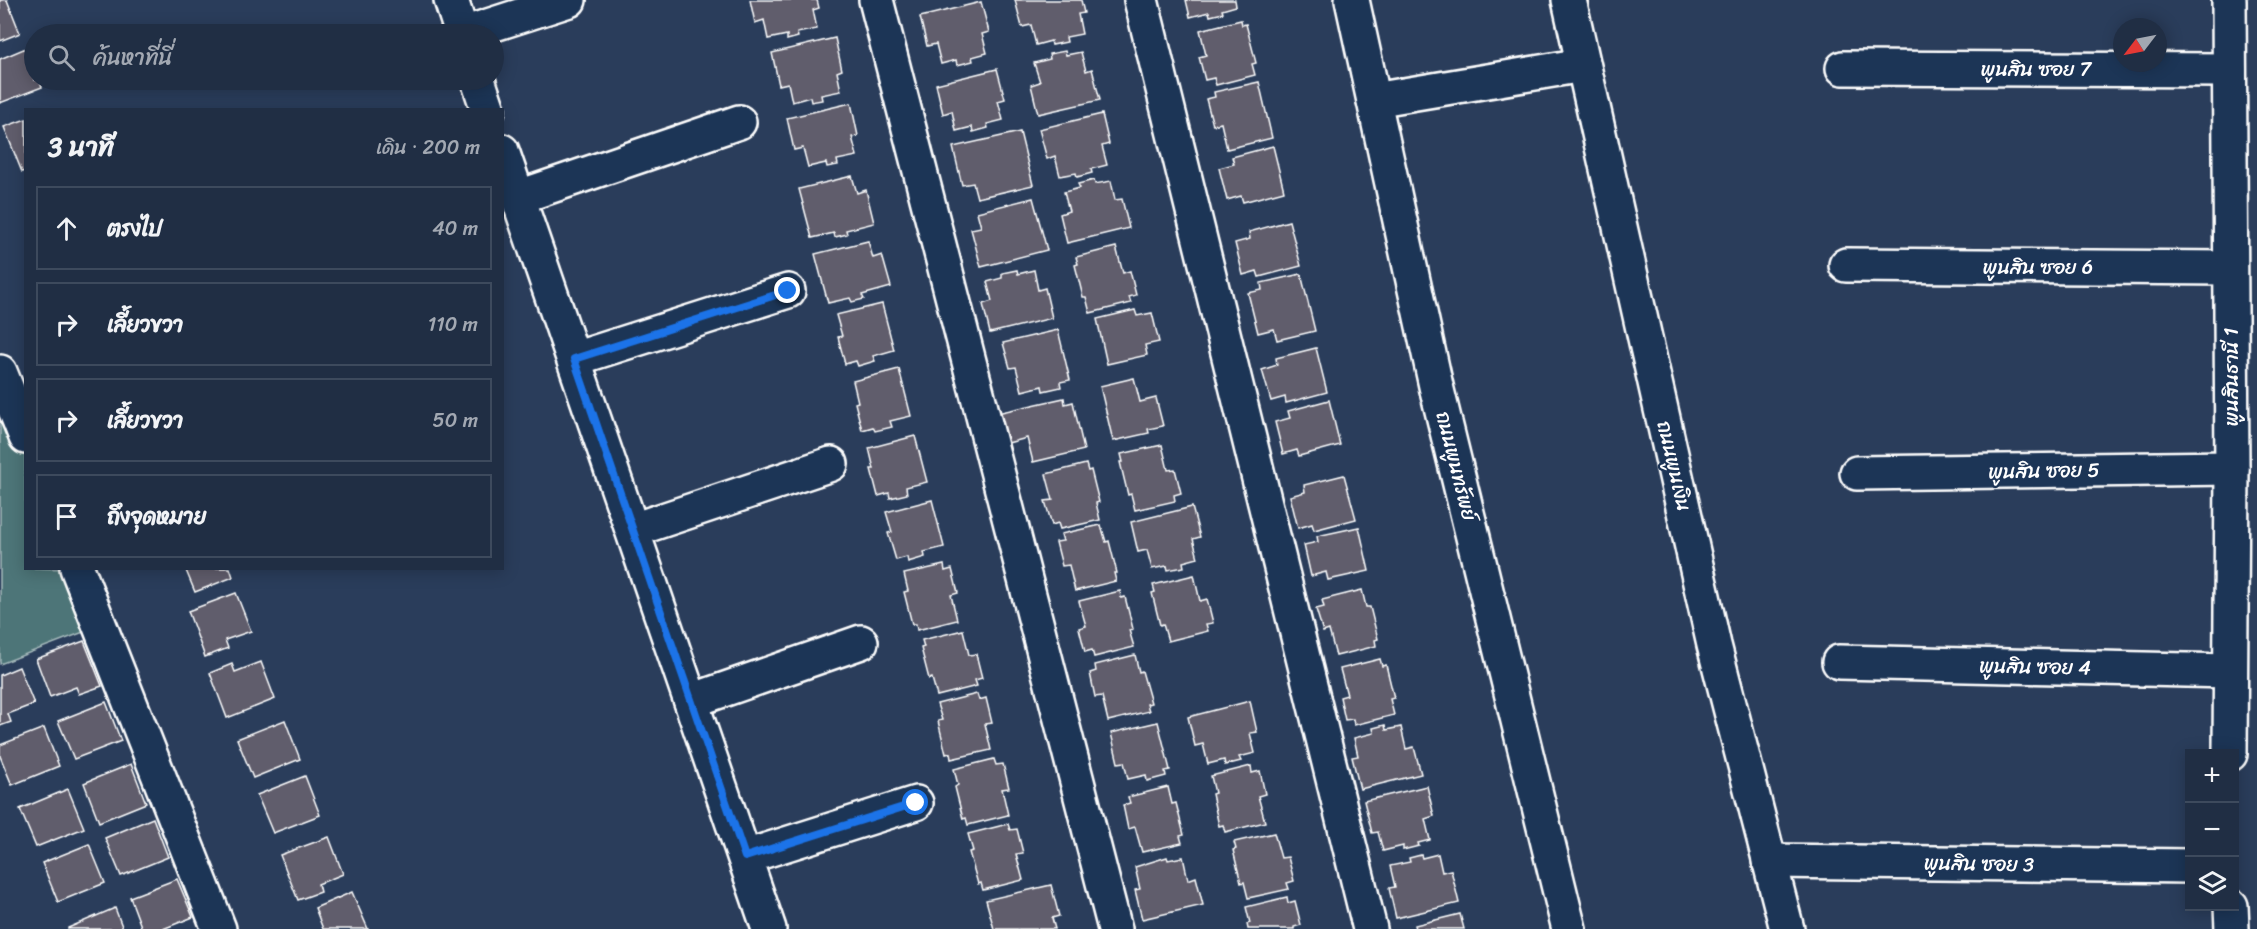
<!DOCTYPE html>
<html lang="th">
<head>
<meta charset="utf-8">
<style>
	:root { --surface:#202e44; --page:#28364b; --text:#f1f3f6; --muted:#a2a8b2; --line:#3d4a5d }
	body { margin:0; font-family:Sriracha,"Playpen Sans Thai",sans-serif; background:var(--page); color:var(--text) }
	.controls { position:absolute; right:18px; bottom:18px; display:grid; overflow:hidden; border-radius:0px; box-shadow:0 3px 15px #0003 }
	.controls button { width:54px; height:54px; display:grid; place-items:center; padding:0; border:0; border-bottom:2px solid var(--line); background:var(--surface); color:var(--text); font:30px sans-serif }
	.compass { position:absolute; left:2113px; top:18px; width:54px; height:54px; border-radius:50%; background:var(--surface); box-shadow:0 3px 15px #0003; rotate:238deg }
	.stop { position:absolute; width:18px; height:18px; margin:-14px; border:4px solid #1a73e8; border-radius:50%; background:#fff }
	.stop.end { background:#1a73e8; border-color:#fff; box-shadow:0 2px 6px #0008 }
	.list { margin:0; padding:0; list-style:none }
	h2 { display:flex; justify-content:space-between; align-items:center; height:78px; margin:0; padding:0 24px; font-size:26px }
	h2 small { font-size:20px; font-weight:400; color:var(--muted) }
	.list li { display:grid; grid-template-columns:39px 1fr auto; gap:18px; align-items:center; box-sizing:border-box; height:84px; margin:0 12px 12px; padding:0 12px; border:2px solid var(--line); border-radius:0px }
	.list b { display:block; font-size:22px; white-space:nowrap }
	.list em { font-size:20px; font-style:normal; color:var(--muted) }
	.icon { flex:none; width:33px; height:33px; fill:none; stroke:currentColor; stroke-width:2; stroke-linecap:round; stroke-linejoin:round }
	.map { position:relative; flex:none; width:2257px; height:929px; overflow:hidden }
	.search { position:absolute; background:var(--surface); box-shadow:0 3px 15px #0003; left:24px; top:24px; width:480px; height:66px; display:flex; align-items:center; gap:15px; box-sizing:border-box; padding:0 21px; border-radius:33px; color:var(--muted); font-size:22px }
	.panel { position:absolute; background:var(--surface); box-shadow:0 3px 15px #0003; left:24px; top:108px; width:480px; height:462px; border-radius:0px }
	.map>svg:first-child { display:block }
	.green { fill:#4e7578; stroke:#a6babc; stroke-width:1.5 }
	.building { fill:#605d6c; stroke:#fff; stroke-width:1.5 }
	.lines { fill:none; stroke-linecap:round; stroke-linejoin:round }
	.minor-casing { stroke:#fff; stroke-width:38 }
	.minor { stroke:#1d3557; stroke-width:33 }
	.route { stroke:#1a73e8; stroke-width:8 }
	.labels { text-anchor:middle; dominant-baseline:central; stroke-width:4.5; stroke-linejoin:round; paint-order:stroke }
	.street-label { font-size:20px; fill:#fff; stroke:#1d3557 }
</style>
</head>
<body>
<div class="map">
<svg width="2257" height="929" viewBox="0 0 2257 929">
	<rect width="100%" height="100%" fill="#2a3d5b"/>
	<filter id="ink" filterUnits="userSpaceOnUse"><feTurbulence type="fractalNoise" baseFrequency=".0167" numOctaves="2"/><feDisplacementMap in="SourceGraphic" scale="12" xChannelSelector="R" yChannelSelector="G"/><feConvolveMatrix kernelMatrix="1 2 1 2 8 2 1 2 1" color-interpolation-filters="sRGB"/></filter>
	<g filter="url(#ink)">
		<path class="green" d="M 0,387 L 25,453 L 26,568 L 71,569 L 94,628 L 0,664 Z"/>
		<g class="building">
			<path d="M 0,0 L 7,0 L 20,33 L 0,41 Z"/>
			<path d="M 750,0 L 817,0 L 819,8 L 813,10 L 817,29 L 797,33 L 798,37 L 787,40 L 787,35 L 768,39 L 764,20 L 755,23 Z"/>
			<path d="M 1015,0 L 1081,0 L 1084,13 L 1078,14 L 1082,34 L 1066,37 L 1067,42 L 1052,45 L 1051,41 L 1036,45 L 1031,25 L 1022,27 Z"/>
			<path d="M 1186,0 L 1235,0 L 1236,6 L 1222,10 L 1223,13 L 1210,16 L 1209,12 L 1190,17 Z"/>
			<path d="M 981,2 L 989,32 L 982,34 L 987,53 L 972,57 L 973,61 L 957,65 L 956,60 L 941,64 L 936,44 L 927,46 L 920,17 Z"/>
			<path d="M 1241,20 L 1242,25 L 1246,24 L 1256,63 L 1252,64 L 1255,75 L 1216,85 L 1214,78 L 1205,80 L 1199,57 L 1206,55 L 1200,30 Z"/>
			<path d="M 835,38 L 842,70 L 837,72 L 841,91 L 821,95 L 822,100 L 811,102 L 810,97 L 792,102 L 788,83 L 779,85 L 772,53 Z"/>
			<path d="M 26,48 L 34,69 L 34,80 L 39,80 L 42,87 L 0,103 L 0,59 Z"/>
			<path d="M 1065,51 L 1066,55 L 1081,52 L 1086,71 L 1092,69 L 1100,100 L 1038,114 L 1031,85 L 1040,82 L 1034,63 L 1050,59 L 1049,54 Z"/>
			<path d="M 997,69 L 1005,99 L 998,101 L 1003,120 L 987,124 L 988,128 L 973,132 L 972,127 L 956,131 L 952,111 L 943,114 L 936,84 Z"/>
			<path d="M 1259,82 L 1272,138 L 1227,149 L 1221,123 L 1213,125 L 1206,99 L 1215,97 L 1214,92 Z"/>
			<path d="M 851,103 L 858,136 L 852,137 L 857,156 L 837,160 L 838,165 L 827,167 L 826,163 L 808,167 L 803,148 L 794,150 L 787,118 Z"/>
			<path d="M 1102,114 L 1109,144 L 1102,146 L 1107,165 L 1091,169 L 1092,173 L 1077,177 L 1076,173 L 1060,176 L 1055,156 L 1047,159 L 1039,129 Z"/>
			<path d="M 26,119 L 26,171 L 22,172 L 4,127 Z"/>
			<path d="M 1020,132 L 1033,185 L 977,198 L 973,183 L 962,185 L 953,147 Z"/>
			<path d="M 1273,146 L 1284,191 L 1243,202 L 1241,196 L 1227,200 L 1219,168 L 1234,164 L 1232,157 Z"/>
			<path d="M 852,176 L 857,193 L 866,190 L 874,223 L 846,230 L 847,234 L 835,237 L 834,233 L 812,238 L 799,189 Z"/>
			<path d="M 1094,180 L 1095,184 L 1111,181 L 1115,200 L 1122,199 L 1129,228 L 1067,243 L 1060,214 L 1069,211 L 1064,192 L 1080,188 L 1078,184 Z"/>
			<path d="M 1033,198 L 1047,250 L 981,267 L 971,229 L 981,227 L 977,212 Z"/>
			<path d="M 1289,221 L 1301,266 L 1259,277 L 1257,271 L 1243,275 L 1235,243 L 1250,239 L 1249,232 Z"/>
			<path d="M 868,241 L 873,258 L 882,255 L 891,287 L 862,295 L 864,299 L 852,302 L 850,298 L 828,303 L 815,254 Z"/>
			<path d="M 1116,247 L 1123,273 L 1130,271 L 1136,295 L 1129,297 L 1131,303 L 1090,313 L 1086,297 L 1083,297 L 1075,265 L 1078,264 L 1076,257 Z"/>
			<path d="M 1017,270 L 1018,274 L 1034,270 L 1038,290 L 1045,288 L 1052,318 L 990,333 L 983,304 L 992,301 L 987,282 L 1002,278 L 1002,273 Z"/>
			<path d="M 1301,274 L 1315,331 L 1277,340 L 1274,329 L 1258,333 L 1248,293 L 1262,290 L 1261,283 Z"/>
			<path d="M 882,304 L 894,350 L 873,356 L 875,361 L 858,366 L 856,361 L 845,364 L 838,337 L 842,336 L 836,315 Z"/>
			<path d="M 1135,310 L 1137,316 L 1152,313 L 1159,342 L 1145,345 L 1147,355 L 1107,364 L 1097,319 Z"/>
			<path d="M 1058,330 L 1070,380 L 1060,382 L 1061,387 L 1043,391 L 1042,386 L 1022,391 L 1016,367 L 1010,368 L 1003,343 Z"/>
			<path d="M 1316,348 L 1327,392 L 1286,403 L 1285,397 L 1271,401 L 1262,370 L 1277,365 L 1276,358 Z"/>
			<path d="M 899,369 L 911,416 L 890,421 L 892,427 L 875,431 L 873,427 L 862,430 L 855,403 L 858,402 L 853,381 Z"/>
			<path d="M 1134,378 L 1140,402 L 1156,398 L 1163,426 L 1148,429 L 1149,433 L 1113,441 L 1100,386 Z"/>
			<path d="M 1064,398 L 1065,404 L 1073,402 L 1084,450 L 1033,462 L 1027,438 L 1004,444 L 997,413 Z"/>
			<path d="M 1329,400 L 1340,445 L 1299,456 L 1297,450 L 1283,454 L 1275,422 L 1290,418 L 1288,411 Z"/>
			<path d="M 915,436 L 927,482 L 906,487 L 907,494 L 890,498 L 889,493 L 878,496 L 871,469 L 874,469 L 869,448 Z"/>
			<path d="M 1162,445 L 1168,470 L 1175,469 L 1181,493 L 1174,495 L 1175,501 L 1135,510 L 1131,494 L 1128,495 L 1120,462 L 1123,462 L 1121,454 Z"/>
			<path d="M 1086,464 L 1088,471 L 1091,470 L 1099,502 L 1096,503 L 1100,520 L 1060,529 L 1058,523 L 1052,525 L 1045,501 L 1053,500 L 1046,474 Z"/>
			<path d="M 1344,475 L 1356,519 L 1314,530 L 1312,524 L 1298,528 L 1290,496 L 1305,492 L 1304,485 Z"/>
			<path d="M 932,500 L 944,547 L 924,552 L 925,557 L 908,562 L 907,557 L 896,560 L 888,533 L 892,532 L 886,512 Z"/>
			<path d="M 1192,507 L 1200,537 L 1193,539 L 1198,558 L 1183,562 L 1184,567 L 1168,570 L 1167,566 L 1152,569 L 1147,550 L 1138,552 L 1131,522 Z"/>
			<path d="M 1101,525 L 1106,542 L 1109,541 L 1117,573 L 1114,573 L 1116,581 L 1075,591 L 1069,565 L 1062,566 L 1056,542 L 1063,541 L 1061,534 Z"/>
			<path d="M 1359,527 L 1369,571 L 1328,580 L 1326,572 L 1311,576 L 1304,545 L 1318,542 L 1317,536 Z"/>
			<path d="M 944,565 L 945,571 L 952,569 L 958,593 L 951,595 L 957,620 L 917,630 L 916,624 L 912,624 L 904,592 L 908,591 L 904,574 Z"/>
			<path d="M 185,568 L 230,568 L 233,577 L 195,592 Z"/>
			<path d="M 1194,575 L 1200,601 L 1207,599 L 1213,623 L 1206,624 L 1208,631 L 1168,641 L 1163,624 L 1160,625 L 1152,593 L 1155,592 L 1153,585 Z"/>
			<path d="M 1362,590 L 1366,607 L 1370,607 L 1378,639 L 1375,640 L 1376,646 L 1336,656 L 1329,630 L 1323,632 L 1316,609 L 1324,607 L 1322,600 Z"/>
			<path d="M 1120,591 L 1121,598 L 1125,597 L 1133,629 L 1129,630 L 1134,647 L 1094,657 L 1092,650 L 1085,652 L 1079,628 L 1086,626 L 1079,601 Z"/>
			<path d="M 236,593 L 251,631 L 225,640 L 228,648 L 205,657 L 188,611 Z"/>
			<path d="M 963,630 L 969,655 L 976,654 L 982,678 L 975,680 L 977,686 L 937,696 L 932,678 L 929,679 L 921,648 L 924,647 L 922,640 Z"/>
			<path d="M 84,641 L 102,686 L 79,694 L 76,687 L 50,697 L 36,659 Z"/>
			<path d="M 1135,655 L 1139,672 L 1142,671 L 1151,703 L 1147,704 L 1149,711 L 1108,721 L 1102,696 L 1095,697 L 1090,673 L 1096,671 L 1095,665 Z"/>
			<path d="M 1380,659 L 1382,666 L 1386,665 L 1394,698 L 1390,699 L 1394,715 L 1354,725 L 1353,719 L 1345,720 L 1340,697 L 1347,695 L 1340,669 Z"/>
			<path d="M 261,662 L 275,699 L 227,718 L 210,673 L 232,664 L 235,672 Z"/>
			<path d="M 19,667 L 34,704 L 8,714 L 11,722 L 0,726 L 0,675 Z"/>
			<path d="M 977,694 L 979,700 L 986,698 L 992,723 L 985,724 L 991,750 L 951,759 L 950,753 L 946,754 L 938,721 L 942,720 L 937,704 Z"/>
			<path d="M 1250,701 L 1257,732 L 1250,733 L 1255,753 L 1239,757 L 1241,761 L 1225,765 L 1224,760 L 1208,764 L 1203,744 L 1195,746 L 1188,717 Z"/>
			<path d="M 106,702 L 121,741 L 74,759 L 58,721 Z"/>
			<path d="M 285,720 L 300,759 L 253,778 L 237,739 Z"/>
			<path d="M 1158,722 L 1170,770 L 1165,771 L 1166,776 L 1147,781 L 1146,775 L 1128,779 L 1124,762 L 1118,763 L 1111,733 Z"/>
			<path d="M 1385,725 L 1386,730 L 1401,727 L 1406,749 L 1414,747 L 1421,774 L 1360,789 L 1352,757 L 1358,756 L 1354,738 L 1374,733 L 1373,728 Z"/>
			<path d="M 44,728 L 59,766 L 12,785 L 0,756 L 0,745 Z"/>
			<path d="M 994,759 L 996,765 L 1003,764 L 1009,788 L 1002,789 L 1008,815 L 968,825 L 966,818 L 963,819 L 955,787 L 958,785 L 954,769 Z"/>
			<path d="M 131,764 L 146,803 L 99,822 L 84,783 Z"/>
			<path d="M 1251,766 L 1252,773 L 1260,771 L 1265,794 L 1258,796 L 1265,822 L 1225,832 L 1223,825 L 1219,826 L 1212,794 L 1215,793 L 1211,776 Z"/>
			<path d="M 305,776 L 320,815 L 273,833 L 257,795 Z"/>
			<path d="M 1427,786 L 1434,816 L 1425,819 L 1430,840 L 1418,843 L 1419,846 L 1403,850 L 1403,846 L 1383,851 L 1378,832 L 1372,833 L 1364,801 Z"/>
			<path d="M 1168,787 L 1172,804 L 1176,803 L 1184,835 L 1180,836 L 1182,843 L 1142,852 L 1135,827 L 1128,829 L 1123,805 L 1130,803 L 1128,797 Z"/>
			<path d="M 68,789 L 84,828 L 36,847 L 20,809 Z"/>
			<path d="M 153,818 L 168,857 L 121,876 L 105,838 Z"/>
			<path d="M 1008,824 L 1010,830 L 1017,829 L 1023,853 L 1016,854 L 1023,880 L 983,890 L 981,883 L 978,884 L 969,852 L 973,851 L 968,834 Z"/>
			<path d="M 1274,833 L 1281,858 L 1288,857 L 1294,881 L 1287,883 L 1289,889 L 1248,898 L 1244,882 L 1241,883 L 1233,850 L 1236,849 L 1234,842 Z"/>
			<path d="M 329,837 L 343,874 L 318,884 L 320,892 L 298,900 L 280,855 Z"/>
			<path d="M 89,844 L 105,883 L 58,902 L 42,863 Z"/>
			<path d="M 1438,854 L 1442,872 L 1451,870 L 1459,903 L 1396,918 L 1389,888 L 1395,887 L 1390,866 L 1410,862 L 1409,858 L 1421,855 L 1422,858 Z"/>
			<path d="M 1167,857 L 1168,860 L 1183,857 L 1188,880 L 1196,877 L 1203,905 L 1142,919 L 1135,890 L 1140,889 L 1135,867 Z"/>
			<path d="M 177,879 L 193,917 L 163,929 L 142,929 L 130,897 Z"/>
			<path d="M 1051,885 L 1059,916 L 1052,918 L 1055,929 L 994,929 L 986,900 Z"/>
			<path d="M 352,892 L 368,929 L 323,929 L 315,908 Z"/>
			<path d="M 1287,897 L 1288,903 L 1295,901 L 1301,925 L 1294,927 L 1294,929 L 1248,929 L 1247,924 L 1250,923 L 1246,907 Z"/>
			<path d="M 115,908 L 123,929 L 68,929 L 68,928 Z"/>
			<path d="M 1460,914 L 1464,929 L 1416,929 L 1415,925 Z"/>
		</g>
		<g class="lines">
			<g class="minor-casing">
				<g id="minor">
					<path d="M 451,0 L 462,34"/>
					<path d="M 876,0 L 1115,929"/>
					<path d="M 1141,0 L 1370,929"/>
					<path d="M 1352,0 L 1436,386 L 1569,929"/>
					<path d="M 1569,0 L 1714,645 L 1787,929"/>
					<path d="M 2229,0 L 2232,468 L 2230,754"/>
					<path d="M 463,34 L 569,0"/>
					<path d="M 1843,68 L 2229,70"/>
					<path d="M 478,80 L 488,110"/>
					<path d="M 1374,100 L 1583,65"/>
					<path d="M 502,151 L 769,929"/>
					<path d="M 519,197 L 739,122"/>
					<path d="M 1846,265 L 2230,268"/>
					<path d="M 574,359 L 788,291"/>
					<path d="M 0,372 L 26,437"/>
					<path d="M 1857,473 L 2232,468"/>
					<path d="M 633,530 L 831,464"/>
					<path d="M 77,568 L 219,929"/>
					<path d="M 1839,662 L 2230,671"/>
					<path d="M 691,701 L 861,642"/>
					<path d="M 745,857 L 916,803"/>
					<path d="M 1769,861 L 2190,866"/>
					<path d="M 2231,906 L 2232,929"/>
				</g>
			</g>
			<use href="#minor" class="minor"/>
		</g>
	</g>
	<g class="lines" filter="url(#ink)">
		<path class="route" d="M 788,291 L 574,359 L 745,857 L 916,803"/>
	</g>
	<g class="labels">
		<g class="street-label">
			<text x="2036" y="69">พูนสิน ซอย 7</text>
			<text x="2038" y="267">พูนสิน ซอย 6</text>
			<text transform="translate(2231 377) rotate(-90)">พูนสินธานี 1</text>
			<text transform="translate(1456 466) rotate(76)">ถนนพูนทรัพย์</text>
			<text transform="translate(1674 466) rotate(77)">ถนนพูนเงิน</text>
			<text transform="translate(2044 471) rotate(-1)">พูนสิน ซอย 5</text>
			<text transform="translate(2035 667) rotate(1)">พูนสิน ซอย 4</text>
			<text transform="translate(1979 864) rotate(1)">พูนสิน ซอย 3</text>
		</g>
	</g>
</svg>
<div class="controls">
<button>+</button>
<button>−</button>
<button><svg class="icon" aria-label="layers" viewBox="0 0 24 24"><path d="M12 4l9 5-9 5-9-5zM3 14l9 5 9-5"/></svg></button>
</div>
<svg class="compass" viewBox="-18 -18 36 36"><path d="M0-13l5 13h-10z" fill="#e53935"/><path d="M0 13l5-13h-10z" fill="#a2a8b2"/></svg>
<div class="stop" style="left:916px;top:803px"></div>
<div class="stop end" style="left:788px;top:291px"></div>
<div class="search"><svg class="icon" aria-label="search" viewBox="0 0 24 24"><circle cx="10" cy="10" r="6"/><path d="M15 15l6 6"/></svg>ค้นหาที่นี่</div>
<section class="panel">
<h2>3 นาที<small>เดิน · 200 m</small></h2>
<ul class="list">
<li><svg class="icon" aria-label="ahead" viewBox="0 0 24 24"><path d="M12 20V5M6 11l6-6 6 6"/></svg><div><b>ตรงไป</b></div><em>40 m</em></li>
<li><svg class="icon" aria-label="right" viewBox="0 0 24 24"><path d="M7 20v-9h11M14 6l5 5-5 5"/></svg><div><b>เลี้ยวขวา</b></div><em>110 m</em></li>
<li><svg class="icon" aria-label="right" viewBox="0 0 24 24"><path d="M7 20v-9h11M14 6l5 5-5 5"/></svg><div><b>เลี้ยวขวา</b></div><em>50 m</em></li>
<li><svg class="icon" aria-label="arrive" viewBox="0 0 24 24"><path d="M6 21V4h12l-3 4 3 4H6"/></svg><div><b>ถึงจุดหมาย</b></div></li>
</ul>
</section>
</div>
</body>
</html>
